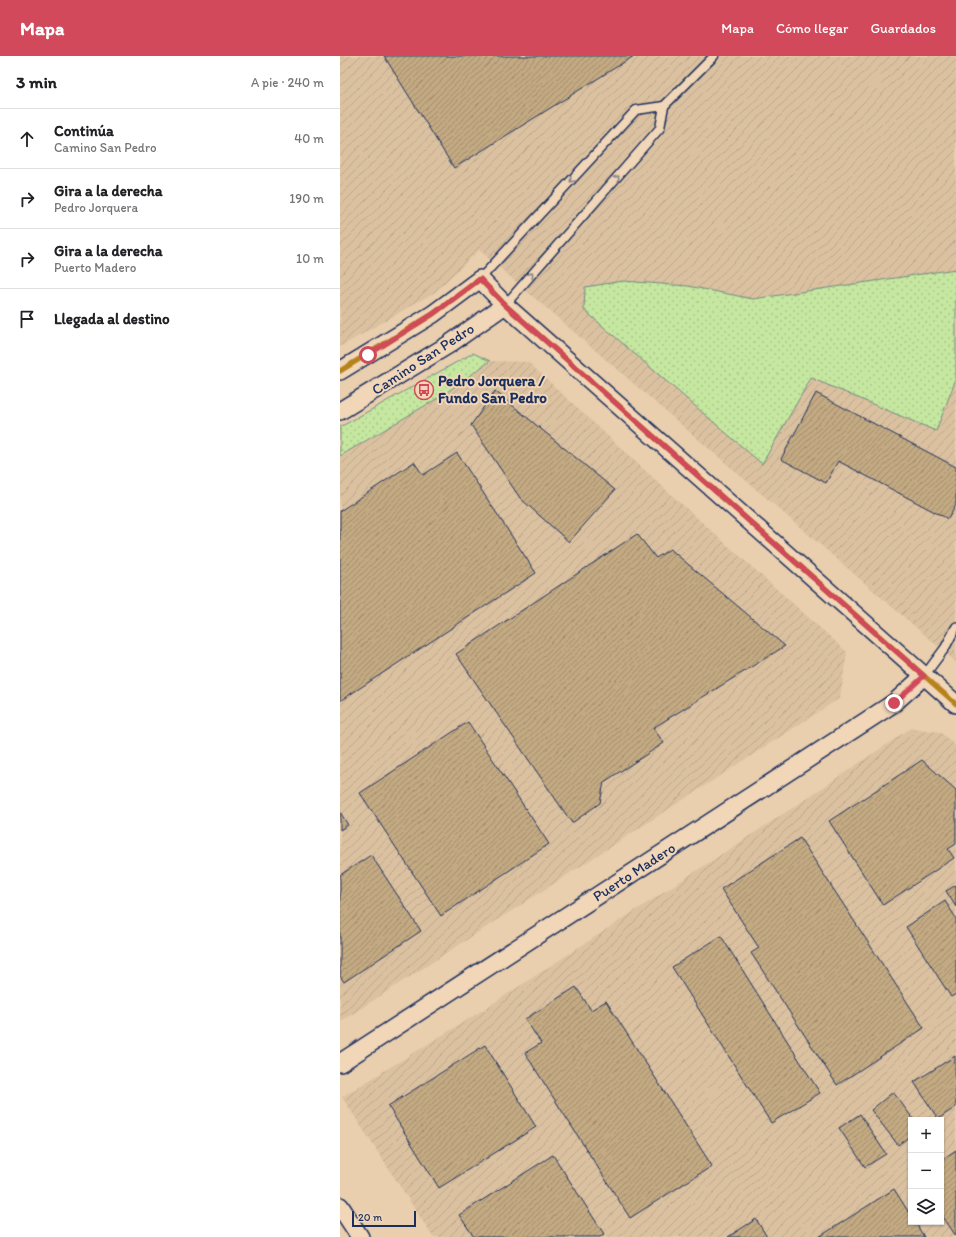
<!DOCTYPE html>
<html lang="es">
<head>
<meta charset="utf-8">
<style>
	:root { --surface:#fff; --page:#f6f6f6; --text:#202124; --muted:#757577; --line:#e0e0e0; --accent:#d1495b }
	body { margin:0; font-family:Itim,sans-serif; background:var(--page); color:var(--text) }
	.controls { position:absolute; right:12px; bottom:12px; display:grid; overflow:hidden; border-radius:0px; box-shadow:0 1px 3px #0004 }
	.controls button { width:36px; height:36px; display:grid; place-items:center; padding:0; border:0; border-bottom:1px solid var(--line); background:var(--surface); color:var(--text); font:20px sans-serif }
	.scale { position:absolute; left:12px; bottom:10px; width:64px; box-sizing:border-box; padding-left:4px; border:2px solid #1b2f5e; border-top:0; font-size:11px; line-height:14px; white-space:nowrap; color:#1b2f5e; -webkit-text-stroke:3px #f1d6b8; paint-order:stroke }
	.stop { position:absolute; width:12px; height:12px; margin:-9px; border:3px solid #d1495b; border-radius:50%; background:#fff }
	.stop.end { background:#d1495b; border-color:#fff; box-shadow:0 1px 4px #0008 }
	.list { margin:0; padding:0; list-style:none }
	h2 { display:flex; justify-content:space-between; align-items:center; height:52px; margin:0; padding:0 16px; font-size:17px }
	h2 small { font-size:13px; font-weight:400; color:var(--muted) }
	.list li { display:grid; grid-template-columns:26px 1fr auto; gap:12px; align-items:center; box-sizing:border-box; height:60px; padding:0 16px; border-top:1px solid var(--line) }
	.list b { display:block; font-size:15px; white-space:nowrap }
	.list p { margin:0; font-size:13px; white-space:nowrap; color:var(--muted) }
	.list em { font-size:13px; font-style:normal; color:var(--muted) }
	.icon { flex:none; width:22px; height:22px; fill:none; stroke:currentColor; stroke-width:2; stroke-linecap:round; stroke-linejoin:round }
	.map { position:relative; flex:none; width:616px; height:1181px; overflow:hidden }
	header { display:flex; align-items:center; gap:24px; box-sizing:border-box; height:56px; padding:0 20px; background:var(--accent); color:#fff }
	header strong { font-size:19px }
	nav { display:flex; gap:22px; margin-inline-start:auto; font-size:14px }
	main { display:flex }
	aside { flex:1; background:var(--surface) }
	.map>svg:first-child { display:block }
	.industrial { fill:url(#industrial-furrows); fill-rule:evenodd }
	.grass { fill:url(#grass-dots); stroke:#708b7f }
	.building { fill:url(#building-hatch); stroke:#1b2f5e }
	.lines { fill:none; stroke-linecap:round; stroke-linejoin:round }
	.service-casing { stroke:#1b2f5e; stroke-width:11 }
	.minor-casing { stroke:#1b2f5e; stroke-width:20 }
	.service { stroke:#f1d6b8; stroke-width:8 }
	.minor { stroke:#f1d6b8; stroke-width:17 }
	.bus-1-casing { stroke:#f1d6b8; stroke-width:8 }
	.bus-1 { stroke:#b5821c; stroke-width:5 }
	.oneway { stroke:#86828b }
	.route { stroke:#d1495b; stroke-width:5 }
	.labels { text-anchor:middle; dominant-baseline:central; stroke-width:4; stroke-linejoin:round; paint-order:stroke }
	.street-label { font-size:15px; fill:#1b2f5e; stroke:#f1d6b8 }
	.poi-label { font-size:15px; font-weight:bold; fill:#1b2f5e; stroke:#f1d6b8; text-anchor:start }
</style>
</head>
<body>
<header>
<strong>Mapa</strong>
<nav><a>Mapa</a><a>Cómo llegar</a><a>Guardados</a></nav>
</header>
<main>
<aside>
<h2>3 min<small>A pie · 240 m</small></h2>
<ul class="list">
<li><svg class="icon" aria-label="ahead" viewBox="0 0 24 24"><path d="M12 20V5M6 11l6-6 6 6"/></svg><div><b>Continúa</b><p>Camino San Pedro</p></div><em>40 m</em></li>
<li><svg class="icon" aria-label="right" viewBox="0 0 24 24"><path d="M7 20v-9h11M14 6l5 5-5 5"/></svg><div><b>Gira a la derecha</b><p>Pedro Jorquera</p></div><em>190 m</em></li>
<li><svg class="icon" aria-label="right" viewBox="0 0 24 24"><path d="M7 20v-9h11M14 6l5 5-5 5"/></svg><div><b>Gira a la derecha</b><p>Puerto Madero</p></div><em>10 m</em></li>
<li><svg class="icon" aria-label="arrive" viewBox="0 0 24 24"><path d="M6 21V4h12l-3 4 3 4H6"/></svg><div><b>Llegada al destino</b></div></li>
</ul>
</aside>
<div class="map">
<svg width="616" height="1181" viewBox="0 0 616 1181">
	<defs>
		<pattern id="industrial-furrows" width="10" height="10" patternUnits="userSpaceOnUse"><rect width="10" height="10" fill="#dbc1a0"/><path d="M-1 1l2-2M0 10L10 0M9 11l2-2" fill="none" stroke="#bba68c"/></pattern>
		<pattern id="grass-dots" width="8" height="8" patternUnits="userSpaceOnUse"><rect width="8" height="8" fill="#c5e7a0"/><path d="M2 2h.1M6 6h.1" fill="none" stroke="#a9c68c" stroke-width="1.8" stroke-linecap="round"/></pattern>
		<pattern id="building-hatch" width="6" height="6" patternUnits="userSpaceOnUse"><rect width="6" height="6" fill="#c4aa82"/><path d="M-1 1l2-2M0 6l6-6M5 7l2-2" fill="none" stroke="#9e8b6e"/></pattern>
	</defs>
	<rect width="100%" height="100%" fill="#eacfae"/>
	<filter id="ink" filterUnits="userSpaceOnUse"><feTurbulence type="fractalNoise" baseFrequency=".025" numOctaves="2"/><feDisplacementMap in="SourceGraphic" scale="8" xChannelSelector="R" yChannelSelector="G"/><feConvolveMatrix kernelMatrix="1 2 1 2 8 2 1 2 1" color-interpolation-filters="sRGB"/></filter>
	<g filter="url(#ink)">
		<g class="industrial">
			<path d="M 0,0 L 616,0 L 616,606 L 139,194 L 95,236 L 0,291 Z"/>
			<path d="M 150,305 L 188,306 L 337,444 L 507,596 L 500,642 L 0,966 L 0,400 L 103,339 Z"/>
			<path d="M 571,672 L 600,676 L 616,690 L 616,1181 L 93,1181 L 2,1041 L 143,954 L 457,749 ZM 571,1064 L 601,1064 L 601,1166 L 571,1166 Z"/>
		</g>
		<g class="grass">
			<path d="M 616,213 L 616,323 L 596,375 L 471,322 L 422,408 L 244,254 L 245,231 L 283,225 L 348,230 L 413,243 Z"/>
			<path d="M 133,297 L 150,305 L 103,339 L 0,400 L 0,371 Z"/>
		</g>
		<g class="building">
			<path d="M 44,0 L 294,0 L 114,112 Z"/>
			<path d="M 155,335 L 275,434 L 229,486 L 180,442 L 131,369 Z"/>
			<path d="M 476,337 L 616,411 L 616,449 L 608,463 L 498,405 L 486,427 L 441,403 Z"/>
			<path d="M 117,397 L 196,517 L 0,645 L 0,455 L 74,406 L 83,419 Z"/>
			<path d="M 297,478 L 316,502 L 330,493 L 445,590 L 313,672 L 324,687 L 264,726 L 260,747 L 232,767 L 116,598 Z"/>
			<path d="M 128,666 L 209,788 L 101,860 L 20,737 Z"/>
			<path d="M 582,704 L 616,734 L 616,788 L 608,793 L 614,802 L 543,849 L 489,765 Z"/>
			<path d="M 0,756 L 8,769 L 0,774 Z"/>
			<path d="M 460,782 L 584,972 L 497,1029 L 411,897 L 419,892 L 381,833 Z"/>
			<path d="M 31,799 L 81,875 L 4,926 L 0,920 L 0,819 Z"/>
			<path d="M 616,829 L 616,851 L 606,835 Z"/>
			<path d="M 605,845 L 616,862 L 616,938 L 611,941 L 566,871 Z"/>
			<path d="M 381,880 L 480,1037 L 431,1067 L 332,911 Z"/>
			<path d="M 236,931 L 251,954 L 266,945 L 372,1110 L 290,1162 L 185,997 L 201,987 L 185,963 Z"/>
			<path d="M 145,989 L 196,1071 L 99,1132 L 48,1050 Z"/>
			<path d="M 615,1000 L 616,1051 L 598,1063 L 574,1026 Z"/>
			<path d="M 553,1036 L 574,1064 L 571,1064 L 571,1079 L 558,1089 L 531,1054 Z"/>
			<path d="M 520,1058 L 546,1098 L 525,1111 L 499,1072 Z"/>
			<path d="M 616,1094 L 616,1180 L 601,1158 L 601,1104 Z"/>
			<path d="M 213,1099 L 264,1178 L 260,1181 L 134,1181 L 119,1159 Z"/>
			<path d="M 554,1133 L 571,1160 L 571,1166 L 575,1166 L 584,1181 L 479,1181 Z"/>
			<path d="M 416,1163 L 427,1181 L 388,1181 Z"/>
		</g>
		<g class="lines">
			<g class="service-casing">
				<g id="service">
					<path d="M 324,50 L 374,0"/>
					<path d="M 140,223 L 296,54 L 324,50"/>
					<path d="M 165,249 L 320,72 L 324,50"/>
					<path d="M 584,620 L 605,592 L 616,571"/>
				</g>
			</g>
			<g class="minor-casing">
				<g id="minor">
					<path d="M 0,315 L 93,258 L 140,223 L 165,249 L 616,648"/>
					<path d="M 0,355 L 108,289 L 165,249"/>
					<path d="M 0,1007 L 554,647 L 584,620"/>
					<path d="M 0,1150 L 20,1181"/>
				</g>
			</g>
			<use href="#service" class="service"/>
			<use href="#minor" class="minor"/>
			<g class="bus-1-casing">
				<path id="bus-1" d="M 0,315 L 93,258 L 140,223 L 165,249 L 616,648"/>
			</g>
			<use href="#bus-1" class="bus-1"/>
		</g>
		<defs><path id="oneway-chevron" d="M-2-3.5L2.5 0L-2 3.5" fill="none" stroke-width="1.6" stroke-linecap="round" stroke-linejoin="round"/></defs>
		<g class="oneway">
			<use href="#oneway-chevron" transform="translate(277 122) rotate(-49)"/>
			<use href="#oneway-chevron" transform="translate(232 124) rotate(133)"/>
			<use href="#oneway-chevron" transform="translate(191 219) rotate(-49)"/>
		</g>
	</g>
	<g class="lines" filter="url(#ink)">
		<path class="route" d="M 28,299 L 93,258 L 140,223 L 165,249 L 584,620 L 554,647"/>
	</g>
	<defs>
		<g id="bus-ring" transform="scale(1)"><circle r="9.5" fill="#f1d6b8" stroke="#d1495b" stroke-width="1.5"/><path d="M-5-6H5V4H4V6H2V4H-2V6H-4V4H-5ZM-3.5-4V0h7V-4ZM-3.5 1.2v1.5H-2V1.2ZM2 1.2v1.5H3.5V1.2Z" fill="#d1495b"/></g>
	</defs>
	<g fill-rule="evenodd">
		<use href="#bus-ring" x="84" y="334"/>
	</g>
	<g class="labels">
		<g class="street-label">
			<text transform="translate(83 303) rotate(-33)">Camino San Pedro</text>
			<text transform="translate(294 816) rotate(-33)">Puerto Madero</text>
		</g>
		<g class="poi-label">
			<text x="98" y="325">Pedro Jorquera /<tspan x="98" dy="17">Fundo San Pedro</tspan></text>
		</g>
	</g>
</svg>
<div class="controls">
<button>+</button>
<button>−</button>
<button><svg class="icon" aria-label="layers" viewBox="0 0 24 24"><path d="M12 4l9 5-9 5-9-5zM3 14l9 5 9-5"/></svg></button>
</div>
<div class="scale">20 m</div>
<div class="stop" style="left:28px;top:299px"></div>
<div class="stop end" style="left:554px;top:647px"></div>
</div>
</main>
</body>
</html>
